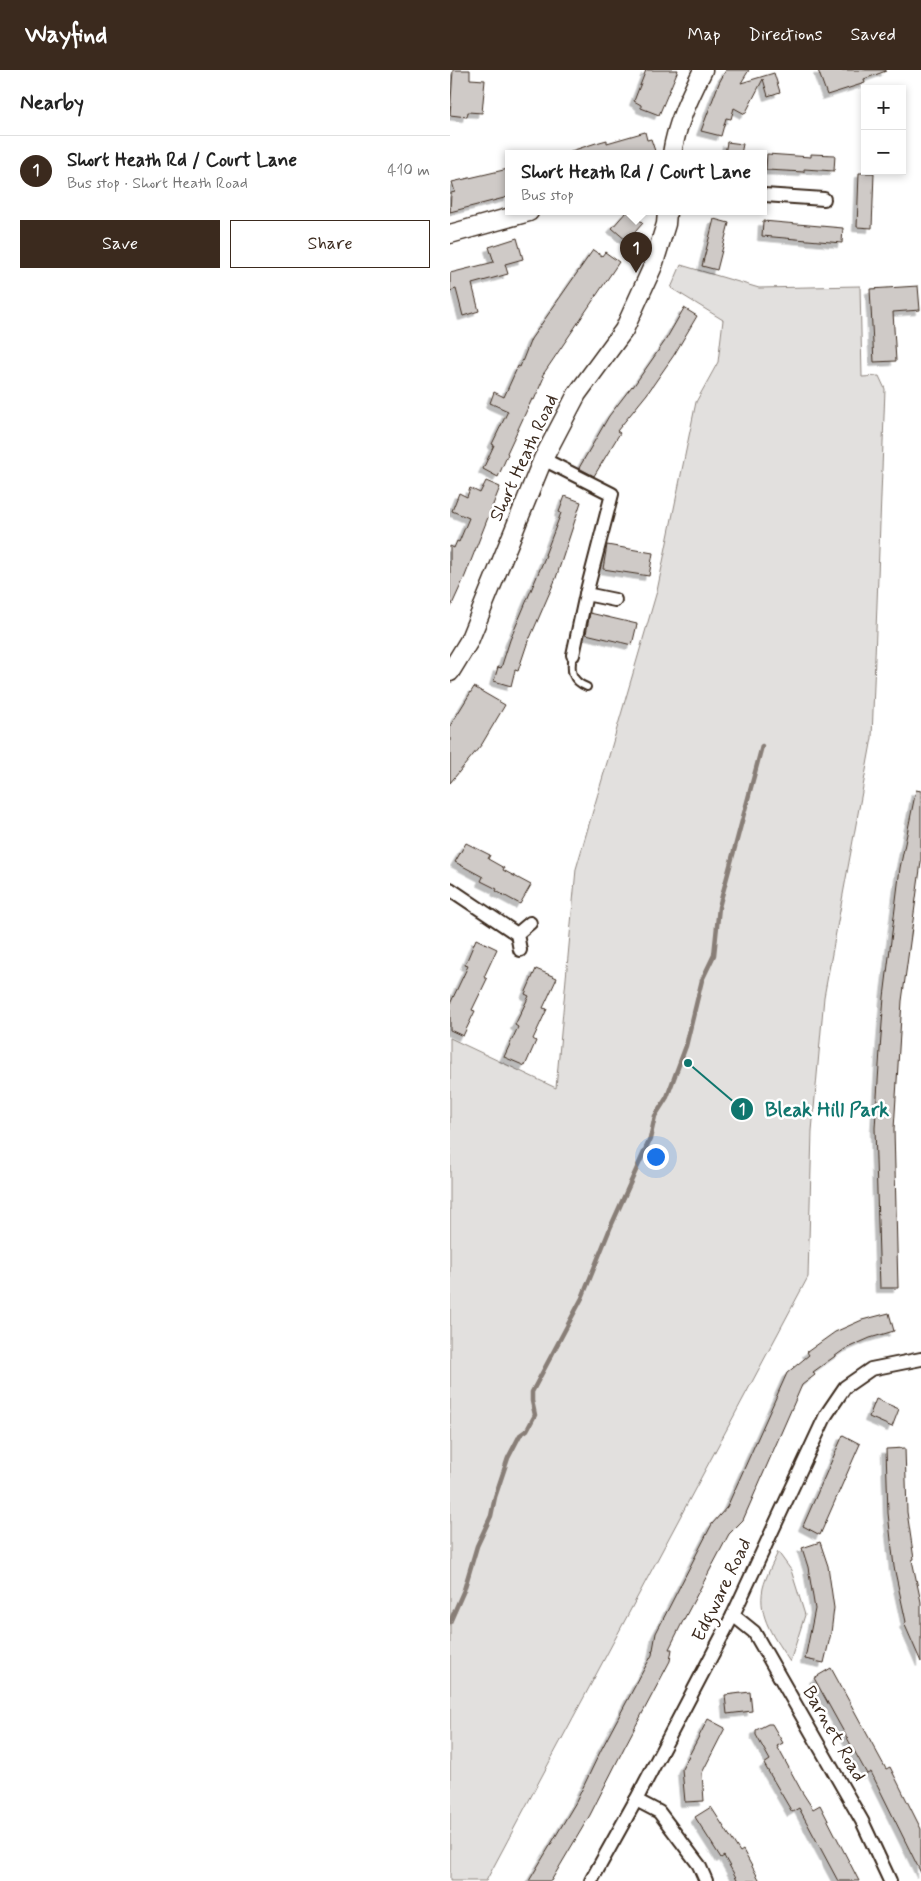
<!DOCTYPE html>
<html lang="en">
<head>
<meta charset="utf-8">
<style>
	:root { --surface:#fff; --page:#f6f6f6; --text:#222; --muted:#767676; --line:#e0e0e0; --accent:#3b2a1e }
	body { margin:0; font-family:Mynerve,sans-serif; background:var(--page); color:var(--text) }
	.controls { position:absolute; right:15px; top:15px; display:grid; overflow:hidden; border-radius:0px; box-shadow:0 2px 8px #0003 }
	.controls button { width:45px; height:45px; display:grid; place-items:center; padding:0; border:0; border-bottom:1px solid var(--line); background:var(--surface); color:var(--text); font:25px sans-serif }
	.you { position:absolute; left:205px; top:1086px; width:18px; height:18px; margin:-12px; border:4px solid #fff; border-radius:50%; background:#1a73e8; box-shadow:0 0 0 8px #1a73e833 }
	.badge { display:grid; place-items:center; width:32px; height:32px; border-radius:50%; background:var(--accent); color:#fff; font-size:16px; font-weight:700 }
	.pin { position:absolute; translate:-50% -41px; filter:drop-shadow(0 1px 2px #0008) }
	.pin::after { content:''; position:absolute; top:26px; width:18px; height:15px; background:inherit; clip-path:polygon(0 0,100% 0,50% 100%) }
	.popup { position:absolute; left:55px; top:80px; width:262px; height:65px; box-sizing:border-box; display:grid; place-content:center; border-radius:0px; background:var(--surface); filter:drop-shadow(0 1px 4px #0005); font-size:16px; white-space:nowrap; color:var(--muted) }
	.popup b { font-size:19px; color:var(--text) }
	.popup::after { content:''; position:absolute; left:50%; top:100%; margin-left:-10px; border:10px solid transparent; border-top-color:var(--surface) }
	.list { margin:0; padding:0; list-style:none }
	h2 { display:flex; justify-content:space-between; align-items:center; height:65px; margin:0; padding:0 20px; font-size:21px }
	h2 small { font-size:16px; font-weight:400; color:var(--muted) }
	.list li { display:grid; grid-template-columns:32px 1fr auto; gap:15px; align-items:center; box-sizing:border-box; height:70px; padding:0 20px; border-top:1px solid var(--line) }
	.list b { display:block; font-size:19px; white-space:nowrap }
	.list p { margin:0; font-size:16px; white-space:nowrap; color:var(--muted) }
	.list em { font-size:16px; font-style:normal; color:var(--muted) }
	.actions { display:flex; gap:10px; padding:15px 20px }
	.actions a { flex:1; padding:11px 0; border:1px solid var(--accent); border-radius:0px; text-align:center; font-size:18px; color:var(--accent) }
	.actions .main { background:var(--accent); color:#fff }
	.map { position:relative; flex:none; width:471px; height:1811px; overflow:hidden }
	header { display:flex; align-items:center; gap:30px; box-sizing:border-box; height:70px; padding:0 25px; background:var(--accent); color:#fff }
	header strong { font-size:24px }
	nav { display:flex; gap:28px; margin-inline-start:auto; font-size:18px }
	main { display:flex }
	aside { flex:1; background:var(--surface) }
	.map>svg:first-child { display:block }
	.green { fill:#e2e0de; stroke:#8e857e }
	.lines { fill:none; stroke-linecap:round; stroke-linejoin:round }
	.stream { stroke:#887e77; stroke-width:4.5 }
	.building { fill:#cfcac7; stroke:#3b2a1e; filter:url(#shadow) }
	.lane-casing { stroke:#3b2a1e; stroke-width:10 }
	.street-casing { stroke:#3b2a1e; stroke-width:16 }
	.secondary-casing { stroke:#3b2a1e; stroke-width:21 }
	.lane { stroke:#fff; stroke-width:6 }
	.street { stroke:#fff; stroke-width:12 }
	.secondary { stroke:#fff; stroke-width:18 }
	.labels { text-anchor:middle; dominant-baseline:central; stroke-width:5; stroke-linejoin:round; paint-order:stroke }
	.street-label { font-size:19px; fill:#3b2a1e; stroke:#fff }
	.leader { fill:none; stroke:#0f766e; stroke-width:2 }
	.callout-dot { fill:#0f766e; stroke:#fff; stroke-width:2 }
	.mark-label { font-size:15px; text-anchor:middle; font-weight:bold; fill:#fff }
	.callout-label { font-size:20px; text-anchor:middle; font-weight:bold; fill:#0f766e; stroke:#fff; stroke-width:5; stroke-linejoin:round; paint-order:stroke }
</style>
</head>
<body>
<header>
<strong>Wayfind</strong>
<nav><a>Map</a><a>Directions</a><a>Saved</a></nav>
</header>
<main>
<aside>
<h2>Nearby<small></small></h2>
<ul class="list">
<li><span class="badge">1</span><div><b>Short Heath Rd / Court Lane</b><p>Bus stop · Short Heath Road</p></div><em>410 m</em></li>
</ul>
<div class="actions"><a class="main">Save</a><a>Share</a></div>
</aside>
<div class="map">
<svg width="471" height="1811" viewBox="0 0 471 1811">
	<defs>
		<filter id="shadow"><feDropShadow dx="-4.5" dy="4.5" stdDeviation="0" flood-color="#0004"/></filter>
	</defs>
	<rect width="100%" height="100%" fill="#fff"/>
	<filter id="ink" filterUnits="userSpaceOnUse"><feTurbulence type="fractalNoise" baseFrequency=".02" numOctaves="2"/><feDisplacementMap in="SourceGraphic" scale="10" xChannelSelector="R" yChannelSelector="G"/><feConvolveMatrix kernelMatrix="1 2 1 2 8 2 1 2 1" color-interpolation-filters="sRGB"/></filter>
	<g filter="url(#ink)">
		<g class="green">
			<path d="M 231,195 L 309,218 L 410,216 L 412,307 L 429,306 L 435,319 L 422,668 L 374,927 L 362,1061 L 358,1207 L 36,1811 L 0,1811 L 0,968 L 106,1018 L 126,799 L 207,521 L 246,332 L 268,292 L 273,250 L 221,218 Z"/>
			<path d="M 328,1482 L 341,1500 L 355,1545 L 340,1592 C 325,1569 307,1547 313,1518 C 316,1506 323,1493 328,1482 Z"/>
		</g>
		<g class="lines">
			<path class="stream" d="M 0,1552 L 14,1520 L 27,1476 L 41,1446 L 45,1427 L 58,1388 L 70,1365 L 77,1360 L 85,1345 L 82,1331 L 82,1322 L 132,1228 L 161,1156 L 200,1069 L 205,1046 L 217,1027 L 236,976 L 252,910 L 264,885 L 269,837 L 312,676"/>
		</g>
		<g class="building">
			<path d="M 3,0 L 20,0 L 20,9 L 35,10 L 32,43 L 18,42 L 17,47 L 0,45 Z"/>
			<path d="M 196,0 L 228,0 L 209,45 L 191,38 L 191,35 L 184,31 Z"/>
			<path d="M 276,0 L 299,0 L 291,13 L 324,3 L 330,22 L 318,26 L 313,9 L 295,44 L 284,38 L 281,49 L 276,48 L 271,66 L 251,61 L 269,13 Z"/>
			<path d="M 368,0 L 436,0 L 436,1 L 414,9 L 415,13 L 377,25 Z"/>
			<path d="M 195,62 L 197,70 L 201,69 L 206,84 L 122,84 L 121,81 L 146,73 L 157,70 L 157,73 Z"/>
			<path d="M 277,72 L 293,74 L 291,84 L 275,84 Z"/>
			<path d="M 317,84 L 361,87 L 361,84 L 385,85 L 384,101 L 354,99 L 354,102 L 316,100 Z"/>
			<path d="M 58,99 L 58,127 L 0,142 L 1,123 L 5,122 L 2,112 Z"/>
			<path d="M 409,103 L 424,103 L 422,158 L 407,157 Z"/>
			<path d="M 176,142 L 181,142 L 193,153 L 177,171 L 162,158 Z"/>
			<path d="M 264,149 L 279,153 L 267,200 L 252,196 Z"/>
			<path d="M 313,151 L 393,158 L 392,173 L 312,166 Z"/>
			<path d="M 67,168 L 73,189 L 55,194 L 58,204 L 22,214 L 29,241 L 13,246 L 6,219 L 0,221 L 0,203 L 44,192 L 39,177 Z"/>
			<path d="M 143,180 L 152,186 L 155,182 L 169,192 L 92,306 L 94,307 L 84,330 L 82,329 L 57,383 L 58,384 L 48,407 L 33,399 L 44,375 L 42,374 L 58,341 L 40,333 L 44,322 L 54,327 L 68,296 L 70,297 L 81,269 Z"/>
			<path d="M 468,216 L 470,240 L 443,242 L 446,291 L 424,292 L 420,219 Z"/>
			<path d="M 234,238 L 247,246 L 224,285 L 197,324 L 167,361 L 170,363 L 144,406 L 129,398 L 159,346 L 182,316 L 183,317 L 215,271 Z"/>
			<path d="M 36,411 L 50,417 L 15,506 L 0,539 L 0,476 L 4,478 L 7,471 L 9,472 L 19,448 L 2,441 L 9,423 L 17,427 L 20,418 L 30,423 Z"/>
			<path d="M 115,426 L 131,432 L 106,508 L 80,568 L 79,568 L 68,601 L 65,600 L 61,616 L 44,611 L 48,597 L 51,598 L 60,570 L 96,485 L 95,485 L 111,443 L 109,442 Z"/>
			<path d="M 157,475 L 203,483 L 199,506 L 153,499 Z"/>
			<path d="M 140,543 L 187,554 L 182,575 L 136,564 Z"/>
			<path d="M 24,617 L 55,635 L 32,674 L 0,713 L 0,656 Z"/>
			<path d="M 466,720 L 471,721 L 471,792 L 452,931 L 444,1059 L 448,1218 L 430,1218 L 425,1058 L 430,980 L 434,927 L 450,798 Z"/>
			<path d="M 16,773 L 40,785 L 38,789 L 54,798 L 53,800 L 81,815 L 70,834 L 46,821 L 47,819 L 31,811 L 33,807 L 5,792 Z"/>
			<path d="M 26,869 L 47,879 L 34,907 L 37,909 L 22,940 L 25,941 L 13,966 L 0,960 L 0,934 L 18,896 L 15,895 Z"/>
			<path d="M 86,899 L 107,908 L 93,938 L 97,939 L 83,969 L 86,971 L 75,996 L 54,987 L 68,957 L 65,955 L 79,926 L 75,924 Z"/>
			<path d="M 439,1243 L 444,1261 L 420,1268 L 395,1279 L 363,1302 L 365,1305 L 352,1315 L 293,1450 L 279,1464 L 232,1553 L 219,1579 L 222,1579 L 220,1591 L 174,1678 L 140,1745 L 101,1811 L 79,1811 L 126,1732 L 151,1680 L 193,1601 L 202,1585 L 206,1563 L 247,1483 L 262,1454 L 277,1437 L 337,1303 L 359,1285 L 357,1282 L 385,1262 L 412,1250 Z"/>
			<path d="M 426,1329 L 449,1339 L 442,1357 L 419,1347 Z"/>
			<path d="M 393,1365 L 410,1374 L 370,1465 L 353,1456 Z"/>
			<path d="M 455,1378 L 457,1442 L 464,1489 L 462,1490 L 471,1532 L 471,1592 L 454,1553 L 456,1552 L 444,1497 L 438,1443 L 436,1379 Z"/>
			<path d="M 370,1472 L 378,1496 L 384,1538 L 381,1563 L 374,1593 L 355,1589 L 365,1539 L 358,1497 L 352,1478 Z"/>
			<path d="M 381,1598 L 436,1699 L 440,1697 L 471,1759 L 471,1803 L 421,1702 L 417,1704 L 364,1608 Z"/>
			<path d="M 300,1622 L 302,1641 L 277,1644 L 275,1625 Z"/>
			<path d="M 258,1649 L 275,1658 L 252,1703 L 254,1731 L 235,1732 L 232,1699 Z"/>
			<path d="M 318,1654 L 322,1654 L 333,1673 L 327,1676 L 352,1722 L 363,1739 L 370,1735 L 409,1811 L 388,1811 L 349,1738 L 342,1742 L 314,1694 L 320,1690 L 306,1665 L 306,1660 Z"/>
			<path d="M 261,1737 L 290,1782 L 293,1780 L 310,1811 L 288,1811 L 274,1786 L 271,1788 L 245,1747 Z"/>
		</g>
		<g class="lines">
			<g class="lane-casing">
				<path id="lane" d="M 123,585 C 120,600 121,611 137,617"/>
			</g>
			<g class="street-casing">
				<g id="street">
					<path d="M 314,125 L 374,129"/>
					<path d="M 93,389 L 162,424 L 136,524 L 123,585"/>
					<path d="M 136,524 L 165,530"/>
					<path d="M 0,819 L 67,864 L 70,880"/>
					<path d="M 67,864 L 80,853"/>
					<path d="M 283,1545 L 304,1562 L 412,1751 L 440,1811"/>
					<path d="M 186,1730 L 209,1742 L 249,1795 L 256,1811"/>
					<path d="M 141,1811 L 186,1730 L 283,1545 L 376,1345 L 395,1317 L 421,1299 L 471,1289"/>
				</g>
			</g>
			<g class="secondary-casing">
				<g id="secondary">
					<path d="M 222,84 C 226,55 240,26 253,0"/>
					<path d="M 0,164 L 79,142"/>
					<path d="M 0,602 L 19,571 L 93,389 L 127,324 L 174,260 L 203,196 L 216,154 L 217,142"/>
				</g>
			</g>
			<use href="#lane" class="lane"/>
			<use href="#street" class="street"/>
			<use href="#secondary" class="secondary"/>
		</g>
	</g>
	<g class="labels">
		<g class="street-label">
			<text transform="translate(74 388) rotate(-65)">Short Heath Road</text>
			<text transform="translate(272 1520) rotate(-64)">Edgware Road</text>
			<text transform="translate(384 1664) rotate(60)">Barnet Road</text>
		</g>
	</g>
	<path class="leader" d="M238 993L292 1039"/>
	<g class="callout-dot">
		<circle cx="238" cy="993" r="5"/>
		<circle cx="292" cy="1039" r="12"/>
	</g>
	<g class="mark-label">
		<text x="292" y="1044">1</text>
	</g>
	<g class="callout-label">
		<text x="377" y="1046">Bleak Hill Park</text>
	</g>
</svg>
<div class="controls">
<button>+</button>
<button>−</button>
</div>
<div class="you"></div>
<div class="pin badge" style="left:186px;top:203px">1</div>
<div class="popup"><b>Short Heath Rd / Court Lane</b>Bus stop</div>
</div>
</main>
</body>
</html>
